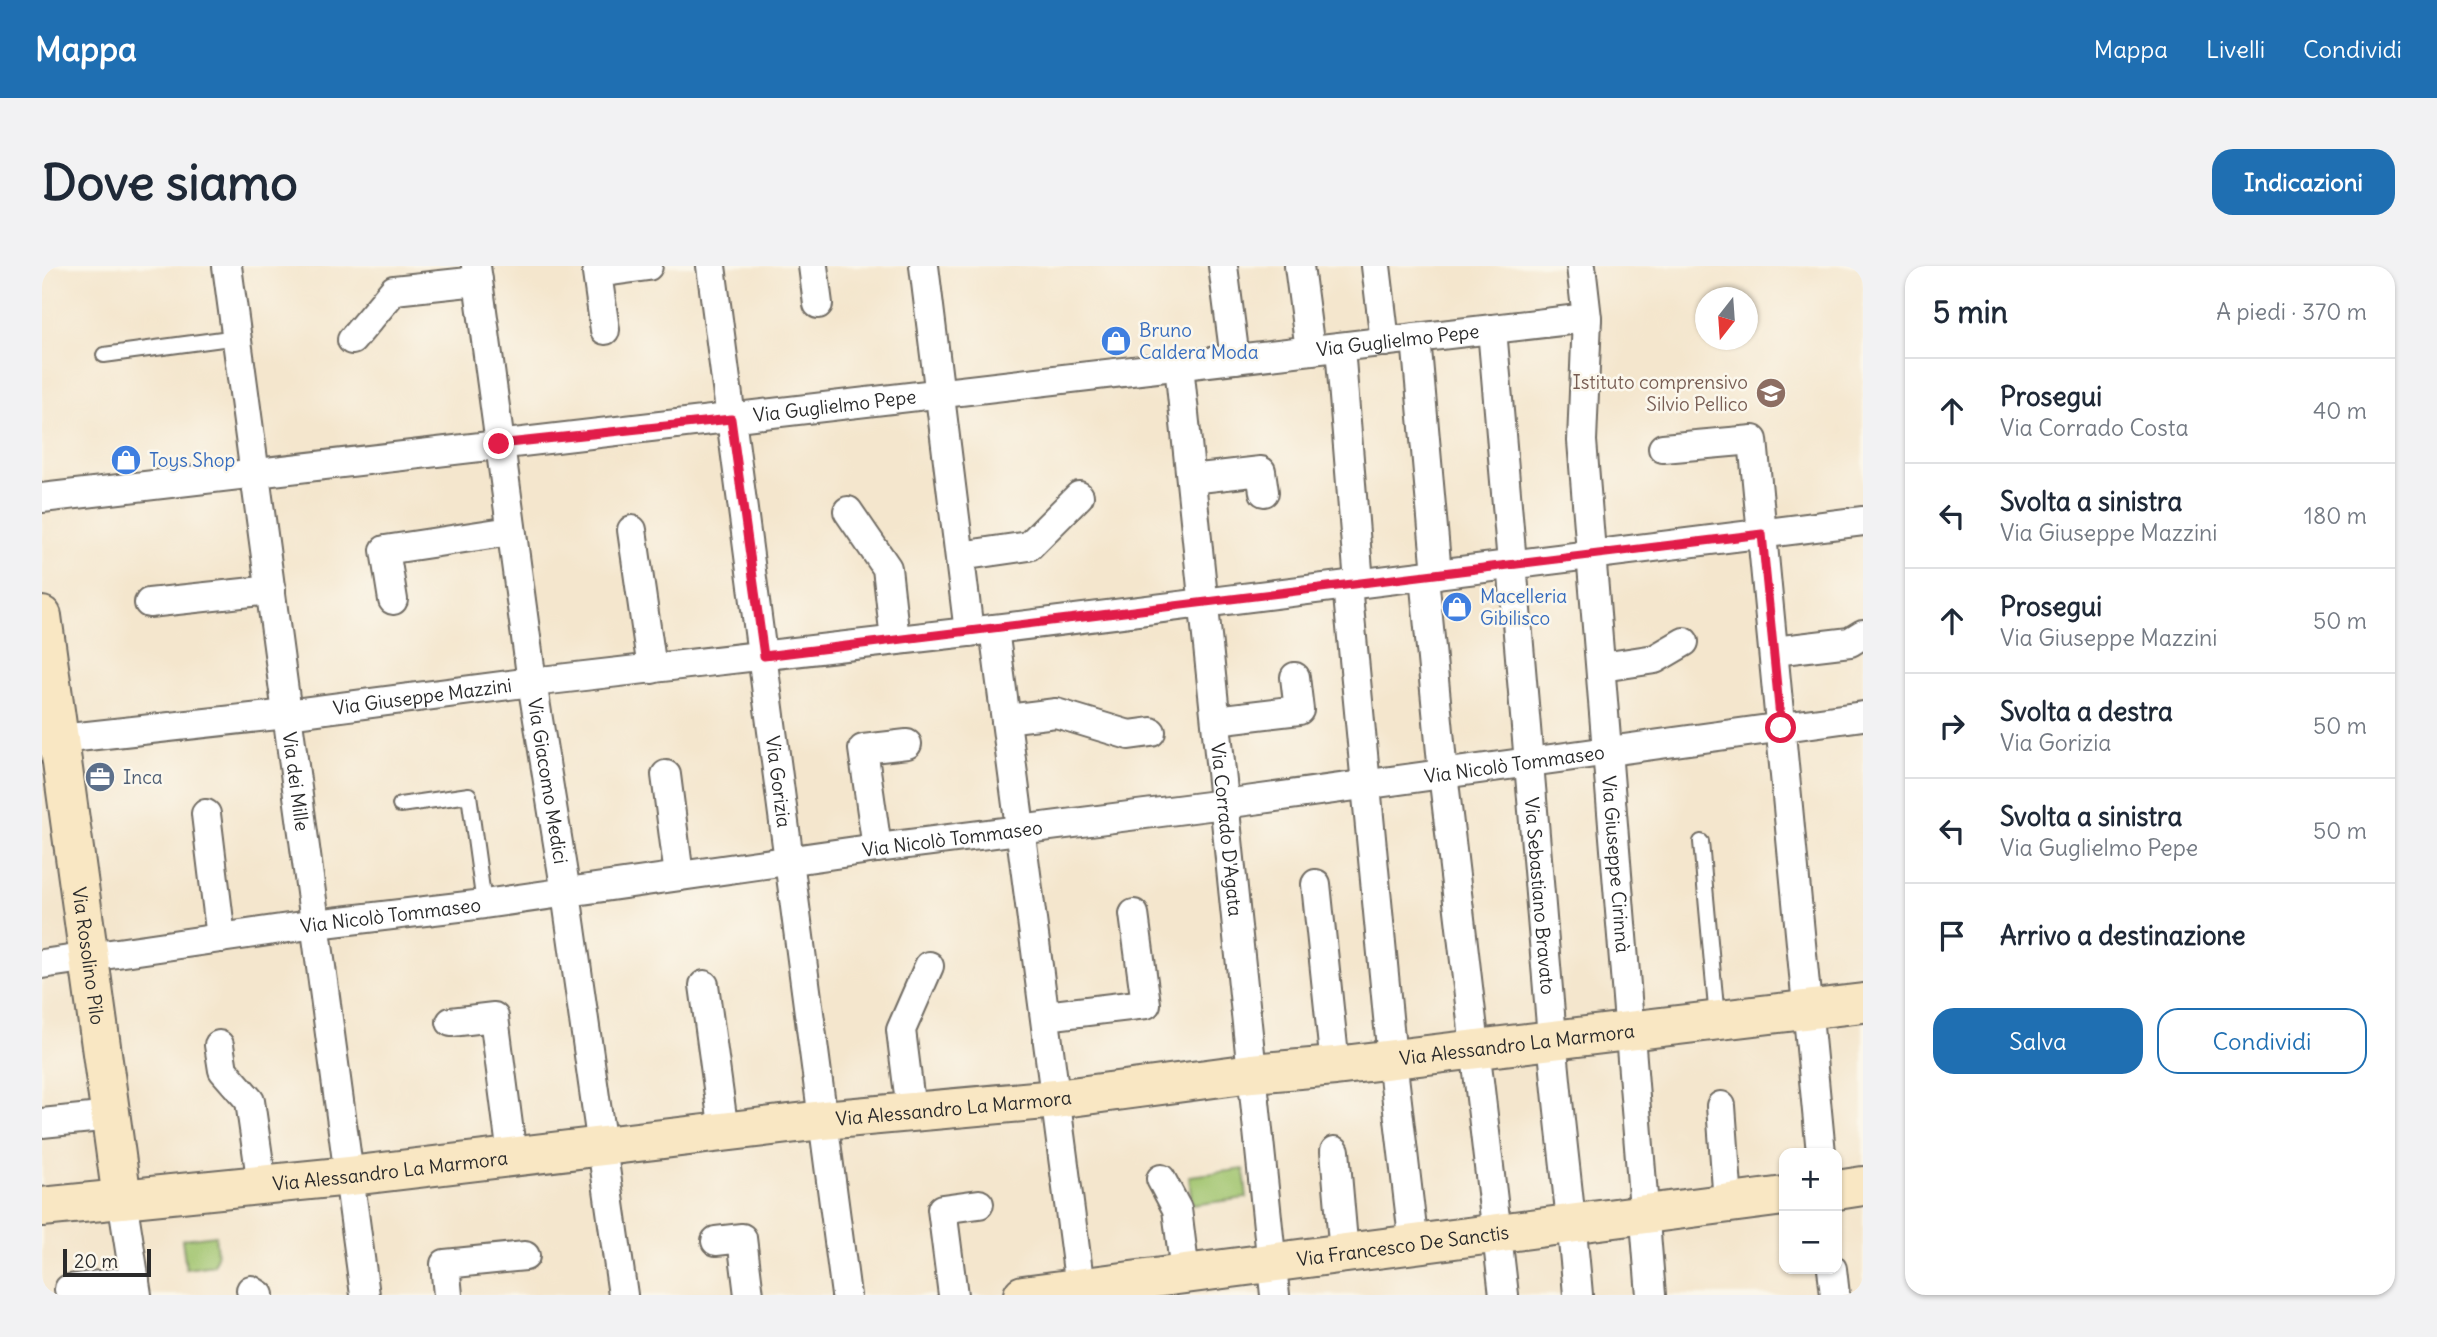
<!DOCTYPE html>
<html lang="it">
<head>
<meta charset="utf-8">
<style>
	:root { --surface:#fff; --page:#f2f2f3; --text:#1f2937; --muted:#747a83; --line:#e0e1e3; --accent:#1f6fb2 }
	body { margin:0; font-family:Delius,sans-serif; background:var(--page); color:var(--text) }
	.controls { position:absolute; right:21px; bottom:21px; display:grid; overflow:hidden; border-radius:14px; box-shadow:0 2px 5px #0004 }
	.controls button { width:63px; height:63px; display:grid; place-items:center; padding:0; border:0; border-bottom:2px solid var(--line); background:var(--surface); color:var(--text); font:35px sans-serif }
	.compass { position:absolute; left:1653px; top:21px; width:63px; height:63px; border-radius:50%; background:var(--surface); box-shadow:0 2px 5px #0004; rotate:197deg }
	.scale { position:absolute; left:21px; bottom:18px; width:88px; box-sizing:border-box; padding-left:7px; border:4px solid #2b2b2b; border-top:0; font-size:19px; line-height:24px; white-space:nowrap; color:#2b2b2b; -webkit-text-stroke:5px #fbf7ec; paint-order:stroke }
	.stop { position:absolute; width:21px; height:21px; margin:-16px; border:5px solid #e11d48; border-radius:50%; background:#fff }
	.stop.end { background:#e11d48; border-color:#fff; box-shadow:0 2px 7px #0008 }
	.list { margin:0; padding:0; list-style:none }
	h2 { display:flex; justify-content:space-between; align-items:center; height:91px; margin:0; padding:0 28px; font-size:30px }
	h2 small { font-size:23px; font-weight:400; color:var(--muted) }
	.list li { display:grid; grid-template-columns:46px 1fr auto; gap:21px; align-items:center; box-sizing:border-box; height:105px; padding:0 28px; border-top:2px solid var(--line) }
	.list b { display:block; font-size:26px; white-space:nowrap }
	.list p { margin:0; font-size:23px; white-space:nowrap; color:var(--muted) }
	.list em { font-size:23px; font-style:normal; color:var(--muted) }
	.actions { display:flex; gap:14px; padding:21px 28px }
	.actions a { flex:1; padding:16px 0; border:2px solid var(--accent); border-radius:21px; text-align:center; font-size:24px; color:var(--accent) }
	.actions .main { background:var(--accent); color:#fff }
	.icon { flex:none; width:38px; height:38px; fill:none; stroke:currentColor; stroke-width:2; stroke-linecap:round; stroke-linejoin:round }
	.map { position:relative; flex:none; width:1821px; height:1029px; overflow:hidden; border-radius:21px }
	header { display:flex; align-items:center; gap:42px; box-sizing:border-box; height:98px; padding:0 35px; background:var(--accent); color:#fff }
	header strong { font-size:33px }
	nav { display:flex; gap:38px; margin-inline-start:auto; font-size:24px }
	.intro { display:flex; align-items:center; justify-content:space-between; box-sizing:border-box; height:168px; padding:0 42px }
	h1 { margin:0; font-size:49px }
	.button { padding:18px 32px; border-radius:21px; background:var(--accent); color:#fff; font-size:24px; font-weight:700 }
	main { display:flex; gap:42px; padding:0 42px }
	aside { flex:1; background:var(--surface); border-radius:21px; box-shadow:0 2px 5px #0004 }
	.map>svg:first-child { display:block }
	.green { fill:#a2c56f; stroke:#66784d; stroke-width:2 }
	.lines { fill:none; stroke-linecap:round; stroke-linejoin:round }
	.lane-casing { stroke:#716c64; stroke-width:18 }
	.street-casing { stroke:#716c64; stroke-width:32 }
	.secondary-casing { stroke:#716c64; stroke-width:42 }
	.lane { stroke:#fff; stroke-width:14 }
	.street { stroke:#fff; stroke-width:28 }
	.secondary { stroke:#f9e7c3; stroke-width:38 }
	.route { stroke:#e11d48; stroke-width:9 }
	.labels { text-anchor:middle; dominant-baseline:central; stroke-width:5; stroke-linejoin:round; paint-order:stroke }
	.shop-label { font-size:19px; fill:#366cbe; stroke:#fbf7ec; text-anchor:start }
	.street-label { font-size:19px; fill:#2b2b2b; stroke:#fbf7ec }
	.education-label { font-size:19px; fill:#785e54; stroke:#fbf7ec; text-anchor:end }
	.service-label { font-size:19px; fill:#4e5e75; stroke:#fbf7ec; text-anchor:start }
</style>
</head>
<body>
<header>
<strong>Mappa</strong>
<nav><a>Mappa</a><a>Livelli</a><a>Condividi</a></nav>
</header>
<div class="intro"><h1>Dove siamo</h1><a class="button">Indicazioni</a></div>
<main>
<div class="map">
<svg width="1821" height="1029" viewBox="0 0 1821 1029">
	<rect width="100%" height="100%" fill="#fbf7ec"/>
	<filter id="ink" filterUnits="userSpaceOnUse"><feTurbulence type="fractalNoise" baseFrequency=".0143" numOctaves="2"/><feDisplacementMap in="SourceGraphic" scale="14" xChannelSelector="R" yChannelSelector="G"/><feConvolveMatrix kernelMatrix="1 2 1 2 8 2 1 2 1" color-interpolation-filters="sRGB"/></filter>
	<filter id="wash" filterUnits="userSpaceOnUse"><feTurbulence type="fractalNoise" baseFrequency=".00686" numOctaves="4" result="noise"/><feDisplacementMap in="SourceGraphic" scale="28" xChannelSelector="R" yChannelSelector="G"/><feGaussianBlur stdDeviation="1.57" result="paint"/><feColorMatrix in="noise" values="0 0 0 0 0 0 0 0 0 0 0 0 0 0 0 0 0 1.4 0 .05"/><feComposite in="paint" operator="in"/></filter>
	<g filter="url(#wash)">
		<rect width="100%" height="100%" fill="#f4e6cd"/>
		<g class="green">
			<path d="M 1202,903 L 1205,932 L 1150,939 L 1147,910 Z"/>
			<path d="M 173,969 L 175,989 L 172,999 L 144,1003 L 140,973 Z"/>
		</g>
	</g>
	<g filter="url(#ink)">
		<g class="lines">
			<g class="lane-casing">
				<g id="lane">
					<path d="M 62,89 L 195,71"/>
					<path d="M 358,539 L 427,529 L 442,638"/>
					<path d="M 1659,576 L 1675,753"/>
				</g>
			</g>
			<g class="street-casing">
				<g id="street">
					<path id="s1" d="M 185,0 L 323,1029"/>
					<path id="s2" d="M 434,0 L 490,416 L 524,627 L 581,1029"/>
					<path id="s3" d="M 669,0 L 804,1029"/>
					<path d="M 771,0 L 776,38"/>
					<path d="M 882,0 L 927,366"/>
					<path d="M 1181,0 L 1193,93"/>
					<path d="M 1257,0 L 1268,84"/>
					<path d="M 1334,0 L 1343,76"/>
					<path id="s4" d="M 1539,0 L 1545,52 L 1540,175 L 1609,1029"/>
					<path id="s5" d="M 1450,63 C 1472,299 1489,535 1510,771 C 1517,857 1529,943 1536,1029"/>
					<path d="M 563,64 L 555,7 L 606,0"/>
					<path d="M 1374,72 L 1395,308"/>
					<path d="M 310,74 L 352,24 L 436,15"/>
					<path d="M 1298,81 L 1317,317"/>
					<path id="s6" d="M 1137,99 L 1233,1029"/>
					<path d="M 1621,182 L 1711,174 L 1779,887"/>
					<path d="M 1149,213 L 1219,205 L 1222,226"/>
					<path id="s7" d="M 0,232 L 1545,52"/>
					<path d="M 806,245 L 845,302 L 853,374"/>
					<path d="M 590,264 L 610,403"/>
					<path d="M 918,290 L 987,280 L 1037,230"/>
					<path d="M 1382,310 L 1401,507 L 1462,1029"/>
					<path d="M 1305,319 L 1350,793 L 1372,980"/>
					<path d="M 351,334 L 343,284 L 469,265"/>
					<path d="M 107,337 L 229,324"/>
					<path d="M 952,363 L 1039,1029"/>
					<path d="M 1732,385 L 1808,376 L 1821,368"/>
					<path d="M 1560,401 L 1613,393 L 1642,376"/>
					<path d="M 964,453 L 1014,447 L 1087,469 L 1109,466"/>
					<path d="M 1174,454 L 1257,444 L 1253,411"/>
					<path id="s8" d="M 0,475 L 245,448 L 490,416 L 952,363 L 1821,255"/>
					<path d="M 624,509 L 637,610"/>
					<path d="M 164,548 L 179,672"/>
					<path d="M 835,582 L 821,483 L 865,478"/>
					<path d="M 1274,618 L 1293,800"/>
					<path id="s9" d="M 0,698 L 274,658 L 442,638 L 835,582 L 1182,538 L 1821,450"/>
					<path d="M 662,719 L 682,866"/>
					<path d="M 1003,750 L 1104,738 L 1092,648"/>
					<path d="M 409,756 L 452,751 L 470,890"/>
					<path d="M 177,779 L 181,804 L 208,835 L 220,919"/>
					<path d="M 1679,840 L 1686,937"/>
					<path d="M 869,845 L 859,764 L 887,700"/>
					<path d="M 0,857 L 69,850"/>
					<path d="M 1293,885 L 1302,988"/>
					<path d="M 1119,913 L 1135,943 L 1143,1008"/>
					<path d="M 80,933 L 95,1029"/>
					<path d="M 674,975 L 700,972 L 707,1029"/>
					<path d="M 1790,1003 L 1793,1029"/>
					<path d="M 27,1023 L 93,1014"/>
					<path d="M 209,1024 L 217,1029"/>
					<path d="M 406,1029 L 403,998 L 483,990"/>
					<path d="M 911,1029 L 900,943 L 937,938"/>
				</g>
			</g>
			<g class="secondary-casing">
				<g id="secondary">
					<path id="s10" d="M 0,350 L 80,933"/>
					<path d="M 1795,924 L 1821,920"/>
					<path id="s11" d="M 0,941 L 308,910 L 781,854 L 1014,833 L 1210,807 L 1293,800 L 1821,737"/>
					<path id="s12" d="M 981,1029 L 1742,930"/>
				</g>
			</g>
			<use href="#lane" class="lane"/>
			<use href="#street" class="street"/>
			<use href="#secondary" class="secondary"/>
		</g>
	</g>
	<g class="lines" filter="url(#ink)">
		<path class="route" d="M 457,178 L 689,153 L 722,390 L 1720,268 L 1739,462"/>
	</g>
	<defs>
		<g id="shop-disc" transform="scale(1.575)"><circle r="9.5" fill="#3f7fe0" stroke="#fbf7ec"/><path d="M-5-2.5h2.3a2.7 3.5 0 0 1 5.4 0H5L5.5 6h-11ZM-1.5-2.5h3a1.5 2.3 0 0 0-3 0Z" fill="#fff"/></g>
		<g id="school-disc" transform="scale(1.575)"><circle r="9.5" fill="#8d6e63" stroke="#fbf7ec"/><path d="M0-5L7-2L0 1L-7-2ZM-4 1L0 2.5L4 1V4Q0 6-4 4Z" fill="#fff"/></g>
		<g id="office-disc" transform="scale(1.575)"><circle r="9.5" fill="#5c6f8a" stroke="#fbf7ec"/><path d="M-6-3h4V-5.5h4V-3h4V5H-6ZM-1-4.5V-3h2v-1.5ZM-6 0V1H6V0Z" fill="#fff"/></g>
	</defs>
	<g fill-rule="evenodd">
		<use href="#shop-disc" x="1074" y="75"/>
		<use href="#school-disc" x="1729" y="127"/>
		<use href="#shop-disc" x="84" y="194"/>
		<use href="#shop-disc" x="1415" y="341"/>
		<use href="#office-disc" x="58" y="511"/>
	</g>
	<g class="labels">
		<g class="shop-label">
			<text x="1097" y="64">Bruno<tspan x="1097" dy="22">Caldera Moda</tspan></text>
			<text x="107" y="194">Toys Shop</text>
			<text x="1438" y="330">Macelleria<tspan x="1438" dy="22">Gibilisco</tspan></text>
		</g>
		<g class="street-label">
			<text stroke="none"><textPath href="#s7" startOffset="1365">Via Guglielmo Pepe</textPath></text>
			<text stroke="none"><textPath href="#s7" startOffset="798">Via Guglielmo Pepe</textPath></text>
			<text stroke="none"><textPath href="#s8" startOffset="383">Via Giuseppe Mazzini</textPath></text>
			<text stroke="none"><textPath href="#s9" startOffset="1486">Via Nicolò Tommaseo</textPath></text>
			<text stroke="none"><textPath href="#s1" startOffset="520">Via dei Mille</textPath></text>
			<text stroke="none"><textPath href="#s3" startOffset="520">Via Gorizia</textPath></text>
			<text stroke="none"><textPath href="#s2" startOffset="520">Via Giacomo Medici</textPath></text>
			<text stroke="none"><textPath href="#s6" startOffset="467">Via Corrado D'Agata</textPath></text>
			<text stroke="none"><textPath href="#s9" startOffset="919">Via Nicolò Tommaseo</textPath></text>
			<text stroke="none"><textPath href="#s4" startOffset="600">Via Giuseppe Cirinnà</textPath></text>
			<text stroke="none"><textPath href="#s5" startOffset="569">Via Sebastiano Bravato</textPath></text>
			<text stroke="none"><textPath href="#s9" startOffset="352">Via Nicolò Tommaseo</textPath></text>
			<text stroke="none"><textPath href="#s10" startOffset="343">Via Rosolino Pilo</textPath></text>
			<text stroke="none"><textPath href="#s11" startOffset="1484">Via Alessandro La Marmora</textPath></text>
			<text stroke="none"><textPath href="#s11" startOffset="917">Via Alessandro La Marmora</textPath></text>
			<text stroke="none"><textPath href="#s11" startOffset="350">Via Alessandro La Marmora</textPath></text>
			<text stroke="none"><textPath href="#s12" startOffset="383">Via Francesco De Sanctis</textPath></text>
		</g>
		<g class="education-label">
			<text x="1706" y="116">Istituto comprensivo<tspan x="1706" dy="22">Silvio Pellico</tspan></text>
		</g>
		<g class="service-label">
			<text x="81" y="511">Inca</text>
		</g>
	</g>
</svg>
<div class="controls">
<button>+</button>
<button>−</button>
</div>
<svg class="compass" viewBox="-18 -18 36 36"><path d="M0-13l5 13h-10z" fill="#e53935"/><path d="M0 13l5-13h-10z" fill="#747a83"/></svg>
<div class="scale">20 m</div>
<div class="stop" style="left:1739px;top:462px"></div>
<div class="stop end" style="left:457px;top:178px"></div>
</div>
<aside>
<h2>5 min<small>A piedi · 370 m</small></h2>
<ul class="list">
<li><svg class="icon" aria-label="ahead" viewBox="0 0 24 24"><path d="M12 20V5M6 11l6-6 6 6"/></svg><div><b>Prosegui</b><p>Via Corrado Costa</p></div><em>40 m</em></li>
<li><svg class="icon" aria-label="left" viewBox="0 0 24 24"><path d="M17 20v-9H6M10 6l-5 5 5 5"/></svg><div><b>Svolta a sinistra</b><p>Via Giuseppe Mazzini</p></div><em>180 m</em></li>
<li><svg class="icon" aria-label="ahead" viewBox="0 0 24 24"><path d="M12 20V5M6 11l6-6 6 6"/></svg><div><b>Prosegui</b><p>Via Giuseppe Mazzini</p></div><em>50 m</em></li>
<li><svg class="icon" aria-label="right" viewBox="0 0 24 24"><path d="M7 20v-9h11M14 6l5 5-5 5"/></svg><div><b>Svolta a destra</b><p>Via Gorizia</p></div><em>50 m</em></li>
<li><svg class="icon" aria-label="left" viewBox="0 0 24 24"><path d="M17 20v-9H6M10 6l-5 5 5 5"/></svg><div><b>Svolta a sinistra</b><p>Via Guglielmo Pepe</p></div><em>50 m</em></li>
<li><svg class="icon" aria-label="arrive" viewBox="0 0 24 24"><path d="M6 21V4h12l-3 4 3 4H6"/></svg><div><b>Arrivo a destinazione</b></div></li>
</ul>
<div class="actions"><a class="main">Salva</a><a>Condividi</a></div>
</aside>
</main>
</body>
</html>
